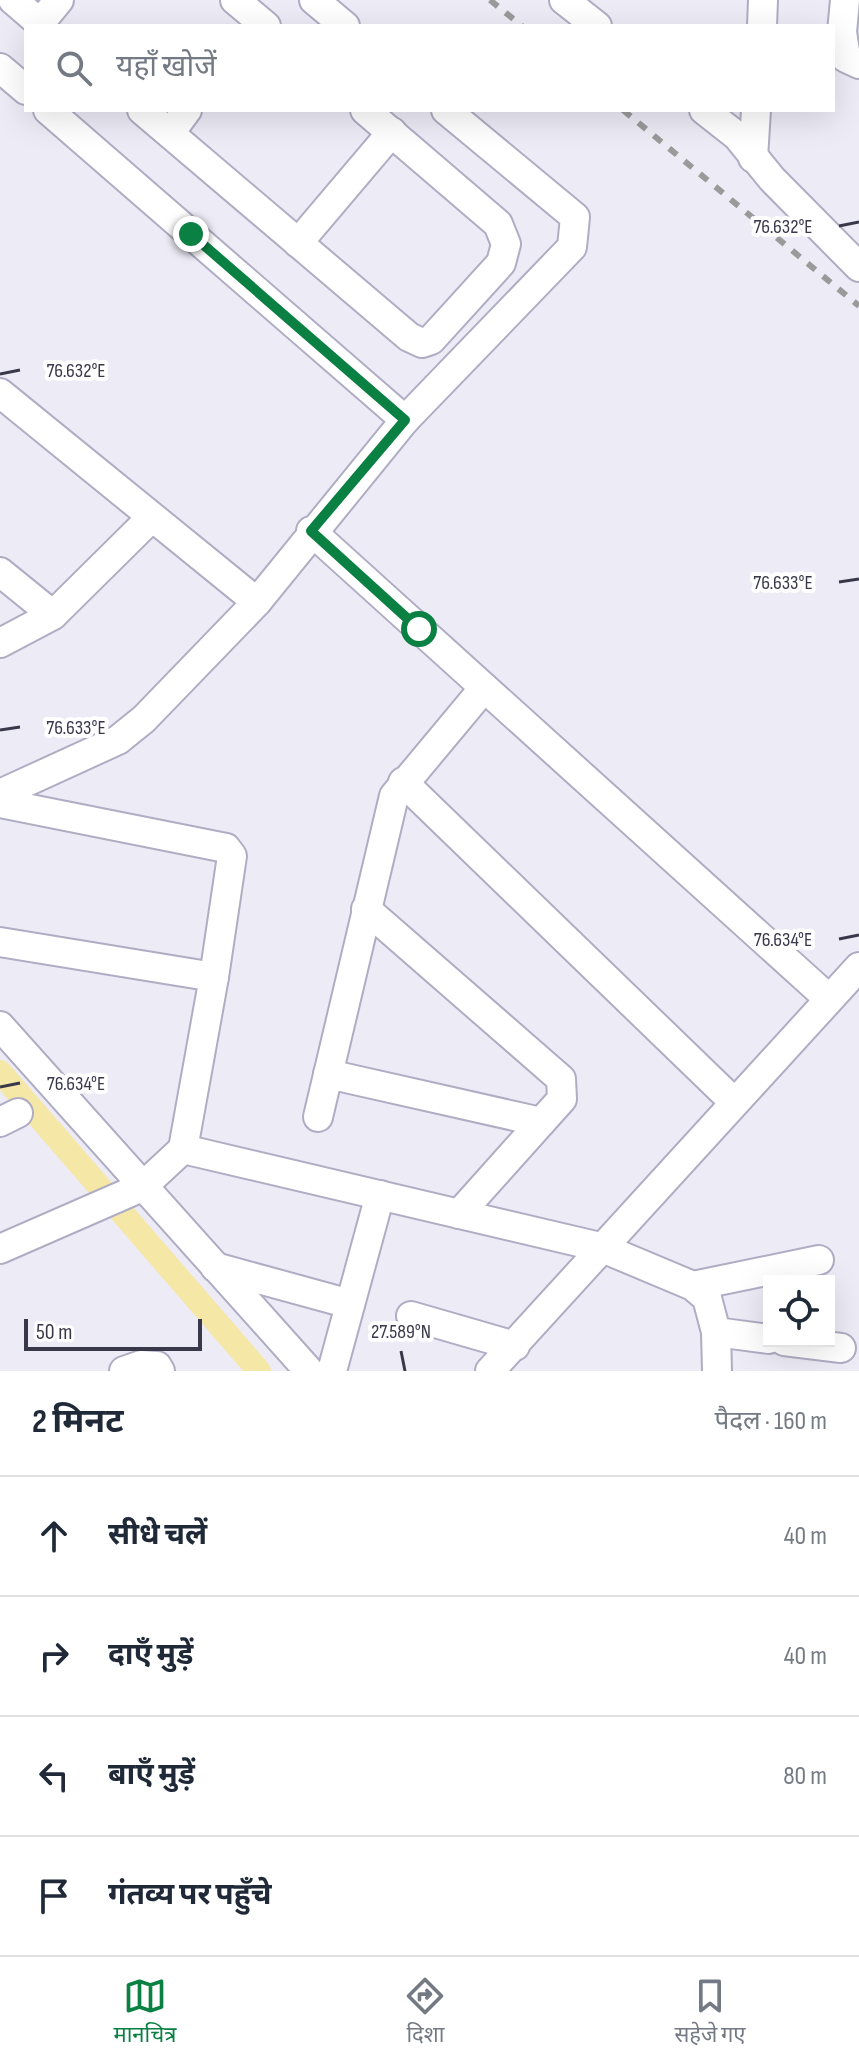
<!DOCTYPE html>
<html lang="hi">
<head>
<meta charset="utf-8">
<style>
	:root { --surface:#fff; --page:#f2f2f3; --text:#1f2937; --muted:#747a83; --line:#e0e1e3; --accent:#0b8043 }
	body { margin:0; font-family:"Sofia Sans Condensed","Noto Sans Devanagari",sans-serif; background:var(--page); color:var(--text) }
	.controls { position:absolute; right:24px; bottom:24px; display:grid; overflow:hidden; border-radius:0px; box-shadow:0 8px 32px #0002 }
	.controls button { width:72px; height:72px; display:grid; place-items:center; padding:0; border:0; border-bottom:2px solid var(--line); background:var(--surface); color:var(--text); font:40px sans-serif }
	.scale { position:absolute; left:24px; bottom:20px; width:178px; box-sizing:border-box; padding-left:8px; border:4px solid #39384b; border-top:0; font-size:22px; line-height:28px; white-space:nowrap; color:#39384b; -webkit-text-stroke:6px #fff; paint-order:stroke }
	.stop { position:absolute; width:24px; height:24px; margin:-18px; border:6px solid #0b8043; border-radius:50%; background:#fff }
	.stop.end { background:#0b8043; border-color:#fff; box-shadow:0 2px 8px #0008 }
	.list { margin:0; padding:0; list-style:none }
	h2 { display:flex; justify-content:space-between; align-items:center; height:104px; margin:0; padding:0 32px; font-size:34px }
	h2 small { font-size:26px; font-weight:400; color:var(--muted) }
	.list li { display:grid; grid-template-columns:52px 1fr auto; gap:24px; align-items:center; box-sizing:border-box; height:120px; padding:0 32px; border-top:2px solid var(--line) }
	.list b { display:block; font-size:30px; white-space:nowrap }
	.list em { font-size:26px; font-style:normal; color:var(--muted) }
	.icon { flex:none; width:44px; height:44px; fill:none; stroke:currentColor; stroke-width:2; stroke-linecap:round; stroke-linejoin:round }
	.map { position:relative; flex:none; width:859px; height:1371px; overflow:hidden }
	.search { position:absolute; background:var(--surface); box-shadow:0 8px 32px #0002; left:24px; right:24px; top:24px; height:88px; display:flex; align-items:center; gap:20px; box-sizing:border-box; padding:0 28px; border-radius:0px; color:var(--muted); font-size:30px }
	.sheet { height:584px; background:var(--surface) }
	nav { display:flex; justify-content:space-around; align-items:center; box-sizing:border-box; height:112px; border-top:2px solid var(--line); background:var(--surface); font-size:22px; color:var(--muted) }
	nav a { display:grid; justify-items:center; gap:4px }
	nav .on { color:var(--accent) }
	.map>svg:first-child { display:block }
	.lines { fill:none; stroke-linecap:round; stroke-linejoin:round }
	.canal { stroke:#f5e7a6; stroke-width:24 }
	.minor-casing { stroke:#afadc3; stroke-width:32 }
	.minor { stroke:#fff; stroke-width:28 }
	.rail { stroke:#9a9a9a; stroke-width:6; stroke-dasharray:10 10; stroke-linecap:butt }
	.route { stroke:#0b8043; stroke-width:10 }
	.ticks { fill:none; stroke:#39384b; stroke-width:3 }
	.ticks-label { font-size:20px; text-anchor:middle; fill:#39384b; stroke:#fff; stroke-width:8; stroke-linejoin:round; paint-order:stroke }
</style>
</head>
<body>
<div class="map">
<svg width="859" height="1371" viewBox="0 0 859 1371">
	<rect width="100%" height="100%" fill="#ecebf6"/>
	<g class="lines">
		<path class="canal" d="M 0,1072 L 259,1371"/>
		<g class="minor-casing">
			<g id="minor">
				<path d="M 13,0 L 43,26"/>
				<path d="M 235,0 L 266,26"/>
				<path d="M 314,0 L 345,26"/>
				<path d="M 564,0 L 597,26"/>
				<path d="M 845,0 L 842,32 L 846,58 L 859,64"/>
				<path d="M 40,23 L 59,0"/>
				<path d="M 762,26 L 763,0"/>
				<path d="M 0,68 L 26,90"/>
				<path d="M 48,110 L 405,420"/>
				<path d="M 142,110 L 409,337 L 422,343 L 431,340 L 501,263 L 506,244 L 498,224 L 365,110"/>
				<path d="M 704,110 L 737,136 L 772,179 L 859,267"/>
				<path d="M 170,133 L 187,110"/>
				<path d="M 753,158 L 756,110"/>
				<path d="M 298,243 L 392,132"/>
				<path d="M 0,393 L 257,602"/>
				<path d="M 311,531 L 829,999"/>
				<path d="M 0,572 L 53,615"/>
				<path d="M 0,643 L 53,615 L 150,519"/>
				<path d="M 403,782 L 734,1102"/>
				<path d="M 0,794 L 118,740 L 144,719 L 257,602 L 405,420 L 572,247 L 575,217 L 446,110"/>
				<path d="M 0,803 L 226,848 L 232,856 L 214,977 L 183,1149"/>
				<path d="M 366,909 L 561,1079 L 562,1099 L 459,1214"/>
				<path d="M 0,942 L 214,977"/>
				<path d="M 0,1026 L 309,1371"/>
				<path d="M 328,1074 L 541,1122"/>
				<path d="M 318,1117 L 394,796 L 484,688"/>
				<path d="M 0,1122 L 18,1113"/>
				<path d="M 0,1249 L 142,1187 L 183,1149 L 600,1247 L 693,1286 L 707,1298 L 716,1332 L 717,1371"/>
				<path d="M 215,1267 L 350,1304"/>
				<path d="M 693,1286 L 819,1260"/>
				<path d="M 411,1316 L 515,1346"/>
				<path d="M 716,1332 L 769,1339"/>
				<path d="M 784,1341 L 841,1348"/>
				<path d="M 124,1371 L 141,1365 L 157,1366 L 160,1371"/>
				<path d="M 332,1371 L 380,1195"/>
				<path d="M 490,1371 L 859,967"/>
			</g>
		</g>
		<use href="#minor" class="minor"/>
		<g class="rail">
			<path d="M 490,0 L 522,26"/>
			<path d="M 623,110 L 859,306"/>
		</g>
	</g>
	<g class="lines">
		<path class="route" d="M 191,234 L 405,420 L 311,531 L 419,629"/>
	</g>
	<path class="ticks" d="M 839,226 L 859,222M 0,374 L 20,370M 839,582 L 859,579M 0,730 L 20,727M 839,939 L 859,935M 0,1087 L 20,1083M 401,1351 L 405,1371"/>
	<g class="ticks-label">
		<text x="783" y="233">76.632°E</text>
		<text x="76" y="377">76.632°E</text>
		<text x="783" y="589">76.633°E</text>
		<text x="76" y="734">76.633°E</text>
		<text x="783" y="946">76.634°E</text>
		<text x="76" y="1090">76.634°E</text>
		<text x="401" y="1338">27.589°N</text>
	</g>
</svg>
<div class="controls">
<button><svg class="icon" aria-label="locate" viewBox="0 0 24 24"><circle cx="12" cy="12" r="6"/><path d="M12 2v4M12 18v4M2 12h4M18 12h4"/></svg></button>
</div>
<div class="scale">50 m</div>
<div class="stop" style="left:419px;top:629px"></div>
<div class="stop end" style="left:191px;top:234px"></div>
<div class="search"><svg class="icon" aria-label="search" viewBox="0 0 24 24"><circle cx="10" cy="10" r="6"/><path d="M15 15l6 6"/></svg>यहाँ खोजें</div>
</div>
<section class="sheet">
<h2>2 मिनट<small>पैदल · 160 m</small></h2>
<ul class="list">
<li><svg class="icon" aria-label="ahead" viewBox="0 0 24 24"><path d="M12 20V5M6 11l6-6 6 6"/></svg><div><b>सीधे चलें</b></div><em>40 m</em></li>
<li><svg class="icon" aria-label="right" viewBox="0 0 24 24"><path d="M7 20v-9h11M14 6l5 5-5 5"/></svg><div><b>दाएँ मुड़ें</b></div><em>40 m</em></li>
<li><svg class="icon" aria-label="left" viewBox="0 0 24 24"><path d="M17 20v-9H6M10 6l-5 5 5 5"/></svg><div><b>बाएँ मुड़ें</b></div><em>80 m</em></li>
<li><svg class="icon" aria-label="arrive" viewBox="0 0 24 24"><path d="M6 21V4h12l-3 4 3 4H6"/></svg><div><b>गंतव्य पर पहुँचे</b></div></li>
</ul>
</section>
<nav>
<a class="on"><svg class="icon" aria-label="map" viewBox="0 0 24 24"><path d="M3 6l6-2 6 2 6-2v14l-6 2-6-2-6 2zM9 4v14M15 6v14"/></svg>मानचित्र</a>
<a><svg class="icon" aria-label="directions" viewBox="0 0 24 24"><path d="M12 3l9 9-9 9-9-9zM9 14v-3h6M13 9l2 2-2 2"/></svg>दिशा</a>
<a><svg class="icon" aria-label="saved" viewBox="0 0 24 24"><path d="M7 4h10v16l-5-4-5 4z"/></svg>सहेजे गए</a>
</nav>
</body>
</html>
